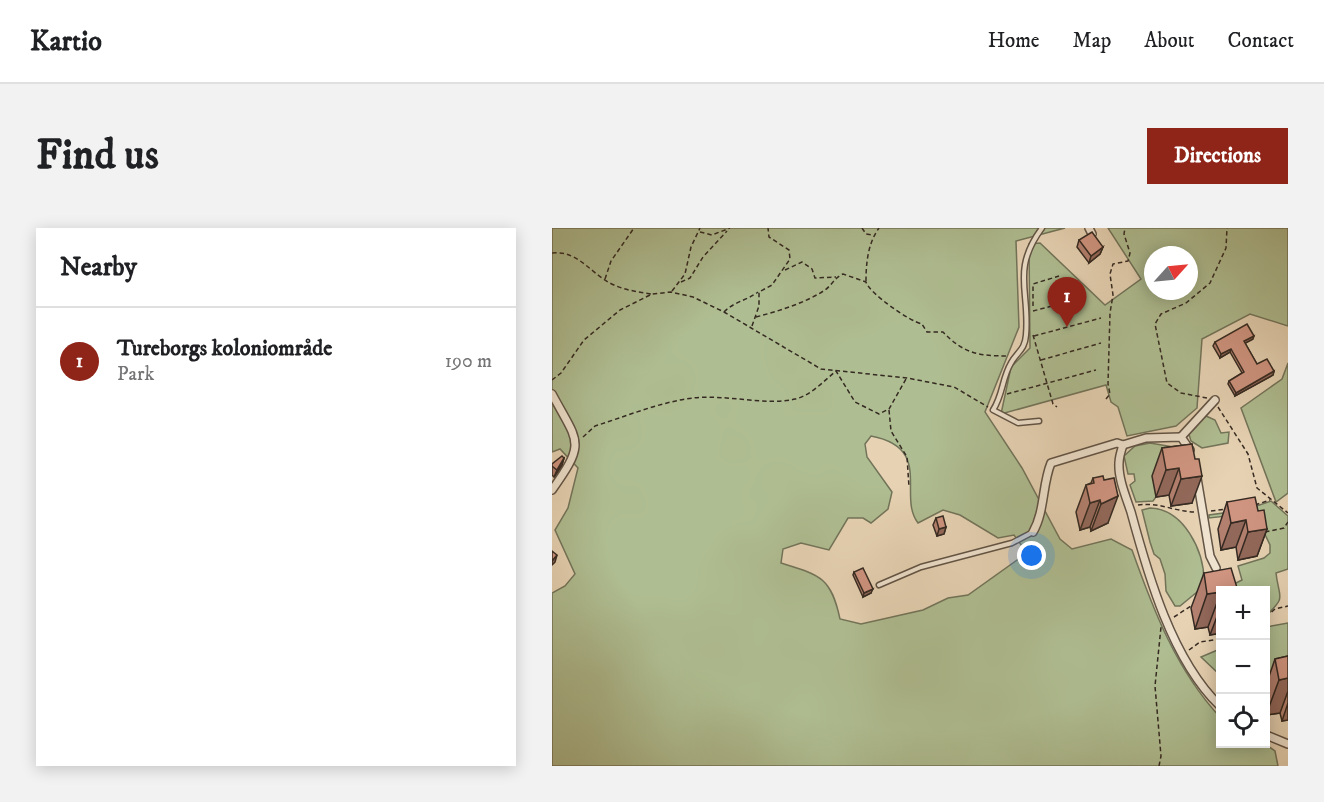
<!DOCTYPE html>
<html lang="en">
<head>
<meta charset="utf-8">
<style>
	:root { --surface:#fff; --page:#f2f2f2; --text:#202124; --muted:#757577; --line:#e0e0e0; --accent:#8f2418 }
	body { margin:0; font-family:"IM FELL DW Pica",serif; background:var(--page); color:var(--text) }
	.controls { position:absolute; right:18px; bottom:18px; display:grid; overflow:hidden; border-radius:0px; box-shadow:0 3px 15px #0003 }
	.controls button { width:54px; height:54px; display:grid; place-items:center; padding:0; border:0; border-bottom:2px solid var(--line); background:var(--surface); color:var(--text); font:30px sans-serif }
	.compass { position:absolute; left:592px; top:18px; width:54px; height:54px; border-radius:50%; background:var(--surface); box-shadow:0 3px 15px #0003; rotate:63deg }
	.you { position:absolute; left:480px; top:328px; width:21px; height:21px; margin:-15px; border:4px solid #fff; border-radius:50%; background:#1a73e8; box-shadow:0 0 0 9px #1a73e833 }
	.badge { display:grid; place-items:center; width:39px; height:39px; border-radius:50%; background:var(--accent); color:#fff; font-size:20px; font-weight:700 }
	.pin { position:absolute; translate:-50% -50px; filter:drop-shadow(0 2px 3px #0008) }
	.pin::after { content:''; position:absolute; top:32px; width:21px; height:18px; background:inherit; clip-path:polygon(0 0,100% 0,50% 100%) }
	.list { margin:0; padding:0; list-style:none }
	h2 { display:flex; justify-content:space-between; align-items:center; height:78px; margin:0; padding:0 24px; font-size:26px }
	h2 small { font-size:20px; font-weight:400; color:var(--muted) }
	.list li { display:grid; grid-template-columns:39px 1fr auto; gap:18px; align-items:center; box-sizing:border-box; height:108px; padding:0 24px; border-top:2px solid var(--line) }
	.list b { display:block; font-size:22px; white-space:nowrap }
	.list p { margin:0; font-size:20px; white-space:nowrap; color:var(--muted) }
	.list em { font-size:20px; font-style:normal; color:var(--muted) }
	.icon { flex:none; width:33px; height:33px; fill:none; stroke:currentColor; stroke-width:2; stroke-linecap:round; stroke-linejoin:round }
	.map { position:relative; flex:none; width:736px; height:538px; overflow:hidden; border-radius:0px }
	header { display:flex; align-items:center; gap:36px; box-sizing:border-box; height:84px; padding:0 30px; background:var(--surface); border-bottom:2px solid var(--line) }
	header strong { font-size:28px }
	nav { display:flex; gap:33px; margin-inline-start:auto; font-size:21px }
	.intro { display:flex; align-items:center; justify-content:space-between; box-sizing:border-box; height:144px; padding:0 36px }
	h1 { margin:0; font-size:42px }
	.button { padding:15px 27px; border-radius:0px; background:var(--accent); color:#fff; font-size:21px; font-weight:700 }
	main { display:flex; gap:36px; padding:0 36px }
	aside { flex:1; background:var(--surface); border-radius:0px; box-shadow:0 3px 15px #0003 }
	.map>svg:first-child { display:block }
	.green { fill:#afbe92; stroke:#72745a; stroke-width:1.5; fill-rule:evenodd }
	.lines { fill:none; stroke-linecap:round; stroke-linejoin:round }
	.service-casing { stroke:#625446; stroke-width:7 }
	.minor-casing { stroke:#625446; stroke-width:10 }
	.path { stroke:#352a22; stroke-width:1.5; stroke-dasharray:4.5 3; stroke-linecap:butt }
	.service { stroke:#efe2ce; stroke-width:4 }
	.minor { stroke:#efe2ce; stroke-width:7 }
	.wall { fill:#b3806f; stroke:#352a22; stroke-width:1.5 }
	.shaded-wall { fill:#92685a; stroke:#352a22; stroke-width:1.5 }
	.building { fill:#d09581; stroke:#352a22; stroke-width:1.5 }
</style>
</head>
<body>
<header>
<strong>Kartio</strong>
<nav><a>Home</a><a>Map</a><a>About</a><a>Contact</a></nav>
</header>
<div class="intro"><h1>Find us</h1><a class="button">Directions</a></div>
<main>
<aside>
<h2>Nearby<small></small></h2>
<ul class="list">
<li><span class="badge">1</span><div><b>Tureborgs koloniområde</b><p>Park</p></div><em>190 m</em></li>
</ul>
</aside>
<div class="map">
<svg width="736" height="538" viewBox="0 0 736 538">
	<rect width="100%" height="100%" fill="#e7d3b4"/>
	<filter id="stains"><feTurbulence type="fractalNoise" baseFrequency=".00333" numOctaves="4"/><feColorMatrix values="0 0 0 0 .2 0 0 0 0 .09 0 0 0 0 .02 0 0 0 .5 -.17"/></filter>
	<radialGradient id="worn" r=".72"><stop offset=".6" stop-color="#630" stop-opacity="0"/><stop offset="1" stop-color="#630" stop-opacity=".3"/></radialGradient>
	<g class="green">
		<path d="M 0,0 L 513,0 L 464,13 L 467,99 L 433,184 L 470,240 L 508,311 L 520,321 L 559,311 L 580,322 C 601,381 624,442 668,489 L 668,516 L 713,516 L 723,523 L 726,538 L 0,538 L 0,365 L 13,358 L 23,346 L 3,302 L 16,280 L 26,240 L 8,221 L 0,224 ZM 319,208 C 382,220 345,268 366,295 L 391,282 L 408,287 L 446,310 L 462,307 L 475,325 L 416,367 L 396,370 L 371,382 L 309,396 L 288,391 C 279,349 268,347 229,335 L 231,321 L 249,315 L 277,322 L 296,290 L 311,290 L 319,295 L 336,281 L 340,264 L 315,229 L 313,216 Z"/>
		<path d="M 556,0 L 736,0 L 736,98 L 698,86 L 650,111 L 645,180 L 624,198 L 575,208 L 566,179 L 559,174 L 554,157 L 449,186 L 459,139 L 478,120 L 477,16 L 488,15 L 553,77 L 589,51 ZM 601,27 L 637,27 L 637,63 L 601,63 Z"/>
		<path d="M 736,135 L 736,265 L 724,274 L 689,180 L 730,151 Z"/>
		<path d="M 654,188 L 663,192 L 669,205 L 677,204 L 676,215 L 650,220 L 639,213 L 636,203 Z"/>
		<path d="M 598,215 L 622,219 L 604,269 L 601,273 L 584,274 L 578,257 L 583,253 L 582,246 L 576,246 L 572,228 L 583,218 Z"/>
		<path d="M 719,273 L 736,288 L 736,341 L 724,345 C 727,372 735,367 714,388 L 714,362 L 684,362 L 682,356 L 690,352 L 686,338 L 712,330 L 718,325 L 718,317 L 706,292 L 693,286 L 657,290 L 657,287 L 693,282 Z"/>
		<path d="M 598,280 C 632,281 652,323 652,353 L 645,364 L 628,378 L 623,378 L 614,363 L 613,346 L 608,331 L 602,326 L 598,314 L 590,282 Z"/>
		<path d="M 736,395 L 736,449 L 714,451 L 714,399 Z"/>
		<path d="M 668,421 L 668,447 L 649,429 Z"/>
	</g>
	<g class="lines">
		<g class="service-casing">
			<g id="service">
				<path d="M 487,193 L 466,195 L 441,182 C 451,167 450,150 459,135 C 465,124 473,122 474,107 C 478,63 459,42 490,0"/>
				<path d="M 327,357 L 369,339 L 460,315 L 481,304"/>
			</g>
		</g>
		<g class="minor-casing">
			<g id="minor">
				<path d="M 537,0 L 540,6"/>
				<path d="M 0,166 C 26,215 35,213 0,262"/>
				<path d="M 629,209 L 663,172"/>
				<path d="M 571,217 C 569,223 567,229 567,235 C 566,250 574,269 579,284 C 596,347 620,432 668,478"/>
				<path d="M 645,250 L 658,328 L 664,340"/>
				<path d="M 481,304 C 493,283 490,257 499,235 L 565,215 L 571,217 L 594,210 L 629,209 L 638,222"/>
				<path d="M 714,507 L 736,516"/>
			</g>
		</g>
		<g class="path">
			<path d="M 310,0 L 314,6 L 321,7"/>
			<path d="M 148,4 L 160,7 L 178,0"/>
			<path d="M 0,25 C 27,22 39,47 62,57 C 73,62 86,64 99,66"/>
			<path d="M 233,42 L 250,34 L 260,41 L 263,50 L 284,49"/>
			<path d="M 53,51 L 59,33 L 82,0"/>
			<path d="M 314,53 C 314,35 316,15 327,0"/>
			<path d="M 129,54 L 138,50 L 151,29 L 175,3"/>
			<path d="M 120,63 L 133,46 L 139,19 L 148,0"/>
			<path d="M 481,78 L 481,56 L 507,48"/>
			<path d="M 481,83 L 534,69"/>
			<path d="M 172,84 C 183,73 194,73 206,64"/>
			<path d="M 204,89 C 227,83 253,75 273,62 C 280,57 282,50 291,46 L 314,54 C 317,65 357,93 370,96 L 375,104 L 391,104 C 412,126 427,128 457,128"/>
			<path d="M 200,98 L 207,78 L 207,64 L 220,57 L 238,31 L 237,22 L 217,9 L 216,0"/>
			<path d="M 481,107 L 501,176 L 505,179"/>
			<path d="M 482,108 L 549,90"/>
			<path d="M 489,132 L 549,115"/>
			<path d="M 0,152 L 9,145 L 32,112 L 68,82 L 100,66 L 119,64 L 141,69 L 172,84 L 269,141 L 355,150 L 402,159 L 436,179"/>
			<path d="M 455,166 L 544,142"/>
			<path d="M 655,170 L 629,165 L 615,155 L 603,96 L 609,86 L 634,75 L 658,55 L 674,20 L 675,0"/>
			<path d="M 554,171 L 558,166 L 556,156 L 558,85 L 561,67 L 558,46 L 561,36 L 576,33 L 578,25 L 572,6 L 573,0"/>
			<path d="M 666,179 L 696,226 L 705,260 L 736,285"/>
			<path d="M 337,182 L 339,203 L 355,229 L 357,259"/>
			<path d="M 31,209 L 43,198 C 75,188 108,174 141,170 C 173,166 214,178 243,171 C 258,168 272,153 284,143 L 303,174 L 327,186 L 337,181 L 354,151"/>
			<path d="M 586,277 C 607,274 621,283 642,284"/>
			<path d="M 703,277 L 718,272"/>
			<path d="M 659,283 L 675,281"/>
			<path d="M 713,304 L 732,300 L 736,294"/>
			<path d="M 622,389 L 639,378"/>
			<path d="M 714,389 L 723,381 L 736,378"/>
			<path d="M 637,422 L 648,414 L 668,411"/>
			<path d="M 607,538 L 609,528 L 603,458 L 609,399"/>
		</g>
		<use href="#service" class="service"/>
		<use href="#minor" class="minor"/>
	</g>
	<g class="wall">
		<path d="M 527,12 L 551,19 L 548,26 L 537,35 L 525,19 Z"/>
		<path d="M 701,111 L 693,115 L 705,136 L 722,143 L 721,147 L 683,168 L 676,156 L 677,153 L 690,145 L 678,124 L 668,130 L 661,118 L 663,114 Z"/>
		<path d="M 640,216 L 640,275 L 619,278 L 617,267 L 604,269 L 600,248 L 610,220 Z"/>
		<path d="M 12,230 L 10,237 L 2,249 L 0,247 L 0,236 Z"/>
		<path d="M 541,250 L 552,252 L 556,295 L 539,303 L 538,299 L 528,302 L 524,284 L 534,257 L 539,255 Z"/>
		<path d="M 675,274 L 706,283 L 715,301 L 705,328 L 686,332 L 684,319 L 669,322 L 666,301 Z"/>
		<path d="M 384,290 L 394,299 L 392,306 L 385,308 L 381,297 Z"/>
		<path d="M 302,344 L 319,365 L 311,369 L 301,347 Z"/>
		<path d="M 652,345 L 669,364 L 669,405 L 658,407 L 656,399 L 643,401 L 639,380 Z"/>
		<path d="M 736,428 L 736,492 L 730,493 L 728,485 L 714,487 L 714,457 L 723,431 Z"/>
	</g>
	<g class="shaded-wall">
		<path d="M 551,19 L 548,26 L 537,35 L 539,28 Z"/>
		<path d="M 702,108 L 701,111 L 690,117 L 692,113 Z"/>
		<path d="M 679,121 L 678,124 L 668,130 L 669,126 Z"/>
		<path d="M 722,143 L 721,147 L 683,168 L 684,165 Z"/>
		<path d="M 12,230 L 10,237 L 2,249 L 5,242 Z"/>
		<path d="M 627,240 L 617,267 L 604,269 L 614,242 Z"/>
		<path d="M 650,248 L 640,275 L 619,278 L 629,251 Z"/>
		<path d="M 566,268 L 556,295 L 539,303 L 549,276 Z"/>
		<path d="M 548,272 L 538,299 L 528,302 L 538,275 Z"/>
		<path d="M 694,292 L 684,319 L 669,322 L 679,295 Z"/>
		<path d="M 394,299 L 392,306 L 385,308 L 387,301 Z"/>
		<path d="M 715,301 L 705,328 L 686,332 L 696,304 Z"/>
		<path d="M 5,327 L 3,334 L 0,337 L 0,333 Z"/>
		<path d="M 321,361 L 319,365 L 311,369 L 312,365 Z"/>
		<path d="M 669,364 L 656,399 L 643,401 L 655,366 Z"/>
		<path d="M 669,378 L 669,405 L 658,407 Z"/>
		<path d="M 736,450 L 736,463 L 728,485 L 714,487 L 727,452 Z"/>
		<path d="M 736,475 L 736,492 L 730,493 Z"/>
	</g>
	<g class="building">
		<path d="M 540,4 L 551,19 L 539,28 L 527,12 Z"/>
		<path d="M 695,96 L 702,108 L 692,113 L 705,136 L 715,131 L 722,143 L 684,165 L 677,153 L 692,144 L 679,121 L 669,126 L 663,114 Z"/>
		<path d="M 640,216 L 643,231 L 647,231 L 650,248 L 629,251 L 627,240 L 614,242 L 610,220 Z"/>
		<path d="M 10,228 L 12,230 L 5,242 L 0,238 L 0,236 Z"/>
		<path d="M 551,248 L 552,252 L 562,250 L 566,268 L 549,276 L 548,272 L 538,275 L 534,257 L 542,255 L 541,250 Z"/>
		<path d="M 703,269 L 706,283 L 712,282 L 715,301 L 696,304 L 694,292 L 679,295 L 675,274 Z"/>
		<path d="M 391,288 L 394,299 L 387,301 L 384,290 Z"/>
		<path d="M 0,323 L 5,327 L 0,333 Z"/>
		<path d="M 311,340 L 321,361 L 312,365 L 302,344 Z"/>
		<path d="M 679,340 L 686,363 L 669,363 L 669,364 L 655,366 L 652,345 Z"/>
		<path d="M 736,428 L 736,450 L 727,452 L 723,431 Z"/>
	</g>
	<rect width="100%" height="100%" filter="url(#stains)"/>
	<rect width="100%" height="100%" fill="url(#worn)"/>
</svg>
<div class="controls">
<button>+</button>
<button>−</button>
<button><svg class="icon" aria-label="locate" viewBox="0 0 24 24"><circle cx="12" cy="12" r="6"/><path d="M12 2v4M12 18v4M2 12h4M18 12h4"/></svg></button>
</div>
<svg class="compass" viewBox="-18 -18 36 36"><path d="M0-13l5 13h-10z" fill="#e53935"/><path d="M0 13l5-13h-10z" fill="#757577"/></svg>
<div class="you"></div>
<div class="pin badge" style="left:515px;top:99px">1</div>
</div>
</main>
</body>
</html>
